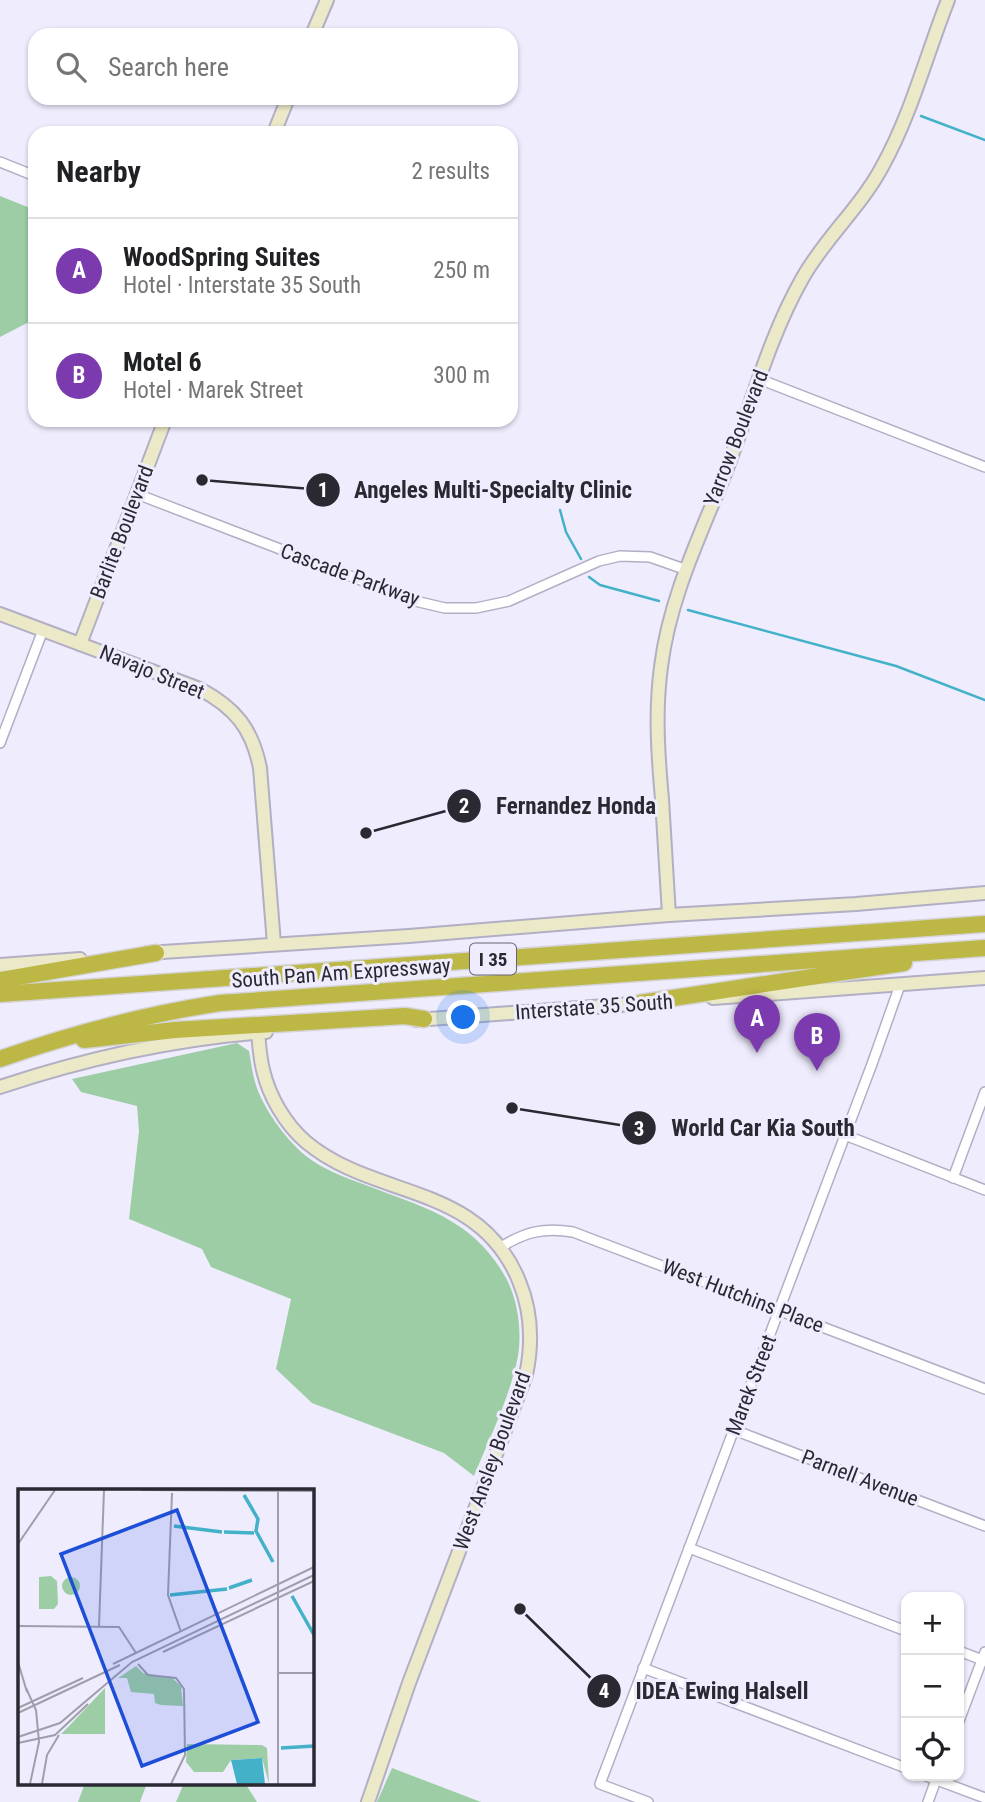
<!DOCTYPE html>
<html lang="en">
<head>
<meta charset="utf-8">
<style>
	:root { --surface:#fff; --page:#f6f6f6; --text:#202124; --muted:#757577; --line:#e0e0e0; --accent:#7c3aaf }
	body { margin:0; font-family:"Roboto Condensed",sans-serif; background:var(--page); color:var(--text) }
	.controls { position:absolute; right:21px; bottom:21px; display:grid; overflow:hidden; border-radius:14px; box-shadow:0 2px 5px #0004 }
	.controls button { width:63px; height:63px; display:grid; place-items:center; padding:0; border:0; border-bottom:2px solid var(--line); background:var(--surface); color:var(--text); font:35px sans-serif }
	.you { position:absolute; left:464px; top:1018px; width:24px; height:24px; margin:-18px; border:5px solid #fff; border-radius:50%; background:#1a73e8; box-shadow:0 0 0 10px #1a73e833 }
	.badge { display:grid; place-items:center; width:46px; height:46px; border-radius:50%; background:var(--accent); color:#fff; font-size:23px; font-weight:700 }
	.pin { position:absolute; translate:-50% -58px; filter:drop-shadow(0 2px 4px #0008) }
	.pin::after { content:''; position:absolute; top:37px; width:24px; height:21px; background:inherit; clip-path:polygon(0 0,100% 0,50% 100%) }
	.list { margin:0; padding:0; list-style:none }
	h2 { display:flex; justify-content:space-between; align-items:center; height:91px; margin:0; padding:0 28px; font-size:30px }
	h2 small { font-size:23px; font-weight:400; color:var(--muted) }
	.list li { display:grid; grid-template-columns:46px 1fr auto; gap:21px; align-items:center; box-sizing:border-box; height:105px; padding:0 28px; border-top:2px solid var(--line) }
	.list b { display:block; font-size:26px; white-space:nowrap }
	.list p { margin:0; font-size:23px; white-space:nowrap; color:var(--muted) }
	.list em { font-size:23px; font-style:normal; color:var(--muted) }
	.icon { flex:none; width:38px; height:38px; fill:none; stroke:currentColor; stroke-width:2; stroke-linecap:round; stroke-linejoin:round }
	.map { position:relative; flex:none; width:985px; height:1802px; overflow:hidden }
	.search { position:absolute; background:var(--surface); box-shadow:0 2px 5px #0004; left:28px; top:28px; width:490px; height:77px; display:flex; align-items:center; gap:18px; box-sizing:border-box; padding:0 24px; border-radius:21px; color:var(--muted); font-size:26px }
	.panel { position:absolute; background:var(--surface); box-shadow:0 2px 5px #0004; left:28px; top:126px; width:490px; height:301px; border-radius:21px }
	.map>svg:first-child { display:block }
	.green { fill:#9dcda5 }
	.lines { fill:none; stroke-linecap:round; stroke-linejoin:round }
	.stream { stroke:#43b2c9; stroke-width:2.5 }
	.street-casing { stroke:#b2afc4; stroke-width:12 }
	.secondary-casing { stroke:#b2afc4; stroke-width:16 }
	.highway-casing { stroke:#d4d4d6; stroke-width:19 }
	.street { stroke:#fff; stroke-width:9 }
	.secondary { stroke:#ebe9c7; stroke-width:12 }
	.highway { stroke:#bdb745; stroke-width:16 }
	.labels { text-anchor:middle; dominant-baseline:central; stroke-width:6; stroke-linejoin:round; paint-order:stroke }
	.shield { fill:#efecfe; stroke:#65646e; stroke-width:2 }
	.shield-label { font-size:19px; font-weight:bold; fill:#2a2931 }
	.street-label { font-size:21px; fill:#2a2931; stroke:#efecfe }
	.inset-river { fill:none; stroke:#43b2c9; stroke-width:3.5 }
	.inset-road { fill:none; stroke:#a09eac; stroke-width:2 }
	.view { fill:#1d4ed8; fill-opacity:0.15; stroke:#1d4ed8; stroke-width:3.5 }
	.inset-edge { fill:none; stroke:#2a2931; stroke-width:3.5 }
	.leader { fill:none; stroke:#2a2931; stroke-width:2.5 }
	.callout-dot { fill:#2a2931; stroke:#efecfe; stroke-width:2.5 }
	.mark-label { font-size:21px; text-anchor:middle; font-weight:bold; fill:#fff }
	.callout-label { font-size:23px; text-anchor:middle; font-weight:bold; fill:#2a2931; stroke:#efecfe; stroke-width:6; stroke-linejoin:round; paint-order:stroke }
</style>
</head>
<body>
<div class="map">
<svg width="985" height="1802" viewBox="0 0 985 1802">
	<rect width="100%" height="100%" fill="#efecfe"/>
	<g class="green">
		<path d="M 0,196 L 35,210 L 35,306 L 29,322 L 0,337 Z"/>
		<path d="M 237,1043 L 249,1051 C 251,1061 252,1072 255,1082 C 262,1107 286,1140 306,1156 C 323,1169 343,1177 363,1184 C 422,1207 473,1218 506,1278 C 518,1300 522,1331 518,1356 C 510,1397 490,1437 474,1476 L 444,1453 L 312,1403 L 276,1369 L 291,1299 L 211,1267 L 202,1249 L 129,1219 L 139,1131 L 137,1106 L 81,1092 L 72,1079 Z"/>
		<path d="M 392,1768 L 481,1802 L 377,1802 Z"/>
		<path d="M 85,1783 L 147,1783 L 140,1802 L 78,1802 Z"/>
		<path d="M 184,1783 L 245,1783 L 257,1802 L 176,1802 Z"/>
	</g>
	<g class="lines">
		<g class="stream">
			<path d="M 921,116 L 985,140"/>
			<path d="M 560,510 L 566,532 L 581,559"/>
			<path d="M 589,577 L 600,585 L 659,601"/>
			<path d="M 688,610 L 896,666 L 985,700"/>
		</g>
		<g class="street-casing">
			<g id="street">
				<path d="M 0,162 L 35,176"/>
				<path d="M 759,379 L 985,467"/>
				<path d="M 137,494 L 415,601 L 445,608 L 476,608 L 509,601 L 599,561 L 620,556 L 650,557 L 687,570"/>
				<path d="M 0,743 L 43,630"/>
				<path d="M 845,1135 L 985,1190"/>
				<path d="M 953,1178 L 985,1092"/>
				<path d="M 501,1247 C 525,1232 544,1227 573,1232 L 985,1389"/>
				<path d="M 734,1430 L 985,1526"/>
				<path d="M 689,1548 L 906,1631"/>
				<path d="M 959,1651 L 985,1661"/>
				<path d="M 643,1668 L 906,1768"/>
				<path d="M 959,1721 L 985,1652"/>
				<path d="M 926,1776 L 985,1798"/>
				<path d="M 648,1802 L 600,1784 L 872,1064 L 900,985"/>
				<path d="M 928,1802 L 937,1777"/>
			</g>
		</g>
		<g class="secondary-casing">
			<g id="secondary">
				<path d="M 312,35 L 327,0"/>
				<path d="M 274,133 L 288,98"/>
				<path d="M 0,614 L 200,689 C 235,708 252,728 260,768 L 274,944"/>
				<path d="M 80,644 L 165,420"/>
				<path d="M 669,915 C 667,876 664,838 662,799 C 658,755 655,711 661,667 C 669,600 699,538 724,476 C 750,411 767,341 802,279 C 824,239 860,208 882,167 C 911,115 926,56 948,0"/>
				<path d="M 147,953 L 409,936 L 669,915 L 856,904 L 985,893"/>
				<path d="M 0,965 L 80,959"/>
				<path d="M 713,998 L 985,978"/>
				<path d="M 416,1020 L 646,1003"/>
				<path d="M 258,1032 C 259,1045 260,1058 263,1070 C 269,1096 285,1124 306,1142 C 375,1200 479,1182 519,1281 C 532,1312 533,1342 526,1375 L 409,1683 L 368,1802"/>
				<path d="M 0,1087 C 87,1058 174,1039 266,1032"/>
			</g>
		</g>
		<g class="highway-casing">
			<g id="highway">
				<path d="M 0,980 L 156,953"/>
				<path d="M 0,994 L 985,924"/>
				<path d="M 640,1003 L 904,963"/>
				<path d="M 84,1040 L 175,1030 L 405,1016 L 424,1019"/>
				<path d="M 0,1059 C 74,1033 142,1015 220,1003 L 985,948"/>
			</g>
		</g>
		<use href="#street" class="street"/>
		<use href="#secondary" class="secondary"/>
		<use href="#highway" class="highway"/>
	</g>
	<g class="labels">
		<rect class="shield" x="470" y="943.5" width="46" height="31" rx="5"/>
		<g class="shield-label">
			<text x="493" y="959">I 35</text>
		</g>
		<g class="street-label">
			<text transform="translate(736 438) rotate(-69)">Yarrow Boulevard</text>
			<text transform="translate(122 532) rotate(-69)">Barlite Boulevard</text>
			<text transform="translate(350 575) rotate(20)">Cascade Parkway</text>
			<text transform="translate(152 672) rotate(22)">Navajo Street</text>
			<text transform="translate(341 973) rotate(-4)">South Pan Am Expressway</text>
			<text transform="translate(594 1007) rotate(-4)">Interstate 35 South</text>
			<text transform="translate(743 1296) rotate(21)">West Hutchins Place</text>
			<text transform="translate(751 1385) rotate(-69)">Marek Street</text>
			<text transform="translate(492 1461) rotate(-70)">West Ansley Boulevard</text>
			<text transform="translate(860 1478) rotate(21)">Parnell Avenue</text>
		</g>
	</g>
	<g transform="translate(18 1489)">
		<rect width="296" height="296" fill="#efecfe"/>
		<path d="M 33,87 L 39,92 L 40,115 L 36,120 L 21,120 L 21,88 ZM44 97a9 9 0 1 1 18 0a9 9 0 1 1-18 0ZM 118,177 L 125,184 L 154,189 L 163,197 L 165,217 L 143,216 L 137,214 L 136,205 L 113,203 L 109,189 L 100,189 ZM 87,199 L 87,245 L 43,245 L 52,236 ZM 169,255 L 244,256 L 249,259 L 251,295 L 244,269 L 213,271 L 205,283 L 176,283 L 168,273 Z" fill="#9dcda5"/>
		<path d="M 244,269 L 247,295 L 219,295 L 213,271 Z" fill="#43b2c9"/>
		<path class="inset-river" d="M 226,6 L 240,30 L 238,42 L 255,73M 156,37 L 204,43M 206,43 L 236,44M 211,99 L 234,91M 152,106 L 209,100M 274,107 L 296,146M 263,259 L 296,257"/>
		<path class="inset-road" d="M 123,1 L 296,2M 260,1 L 260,295M 154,4 L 150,106 L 163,143M 0,55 L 37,1M 0,137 L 101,138 L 118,164M 81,137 L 86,1M 145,163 L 296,92M 0,173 L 9,203M 95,175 L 296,78M 120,175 L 130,186 L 158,189 L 166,200 L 167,266 L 153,295M 260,184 L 296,184M 8,199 L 18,221 L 21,253 L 12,295M 0,219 L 65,189M 0,224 L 102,176M 0,248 L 42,234 L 114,173 L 296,86M 0,254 L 37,246 L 70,215M 24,295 L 29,266 L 41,246"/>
		<path class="view" d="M 159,21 L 240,233 L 124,277 L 43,65 Z"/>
		<rect width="296" height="296" class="inset-edge"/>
	</g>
	<path class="leader" d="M202 480L323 490M366 833L464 806M512 1108L639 1128M520 1609L604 1691"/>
	<g class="callout-dot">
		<circle cx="202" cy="480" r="7"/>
		<circle cx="366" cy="833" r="7"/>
		<circle cx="512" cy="1108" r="7"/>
		<circle cx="520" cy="1609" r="7"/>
		<circle cx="323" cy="490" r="18"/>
		<circle cx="464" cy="806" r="18"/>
		<circle cx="639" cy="1128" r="18"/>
		<circle cx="604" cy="1691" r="18"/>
	</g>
	<g class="mark-label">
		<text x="323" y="497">1</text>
		<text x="464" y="813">2</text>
		<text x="639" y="1136">3</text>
		<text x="604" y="1698">4</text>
	</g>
	<g class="callout-label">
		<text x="493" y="498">Angeles Multi-Specialty Clinic</text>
		<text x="576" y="814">Fernandez Honda</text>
		<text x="763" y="1136">World Car Kia South</text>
		<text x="722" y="1699">IDEA Ewing Halsell</text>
	</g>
</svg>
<div class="controls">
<button>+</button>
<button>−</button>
<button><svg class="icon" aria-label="locate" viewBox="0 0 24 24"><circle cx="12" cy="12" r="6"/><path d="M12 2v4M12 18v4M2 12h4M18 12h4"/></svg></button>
</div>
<div class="you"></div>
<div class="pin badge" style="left:757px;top:1053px">A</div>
<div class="pin badge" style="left:817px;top:1071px">B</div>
<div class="search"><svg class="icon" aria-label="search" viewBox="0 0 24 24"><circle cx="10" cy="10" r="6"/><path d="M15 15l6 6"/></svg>Search here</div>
<section class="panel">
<h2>Nearby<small>2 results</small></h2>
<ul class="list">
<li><span class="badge">A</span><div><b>WoodSpring Suites</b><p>Hotel · Interstate 35 South</p></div><em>250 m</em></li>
<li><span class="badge">B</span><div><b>Motel 6</b><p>Hotel · Marek Street</p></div><em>300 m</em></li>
</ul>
</section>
</div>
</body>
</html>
